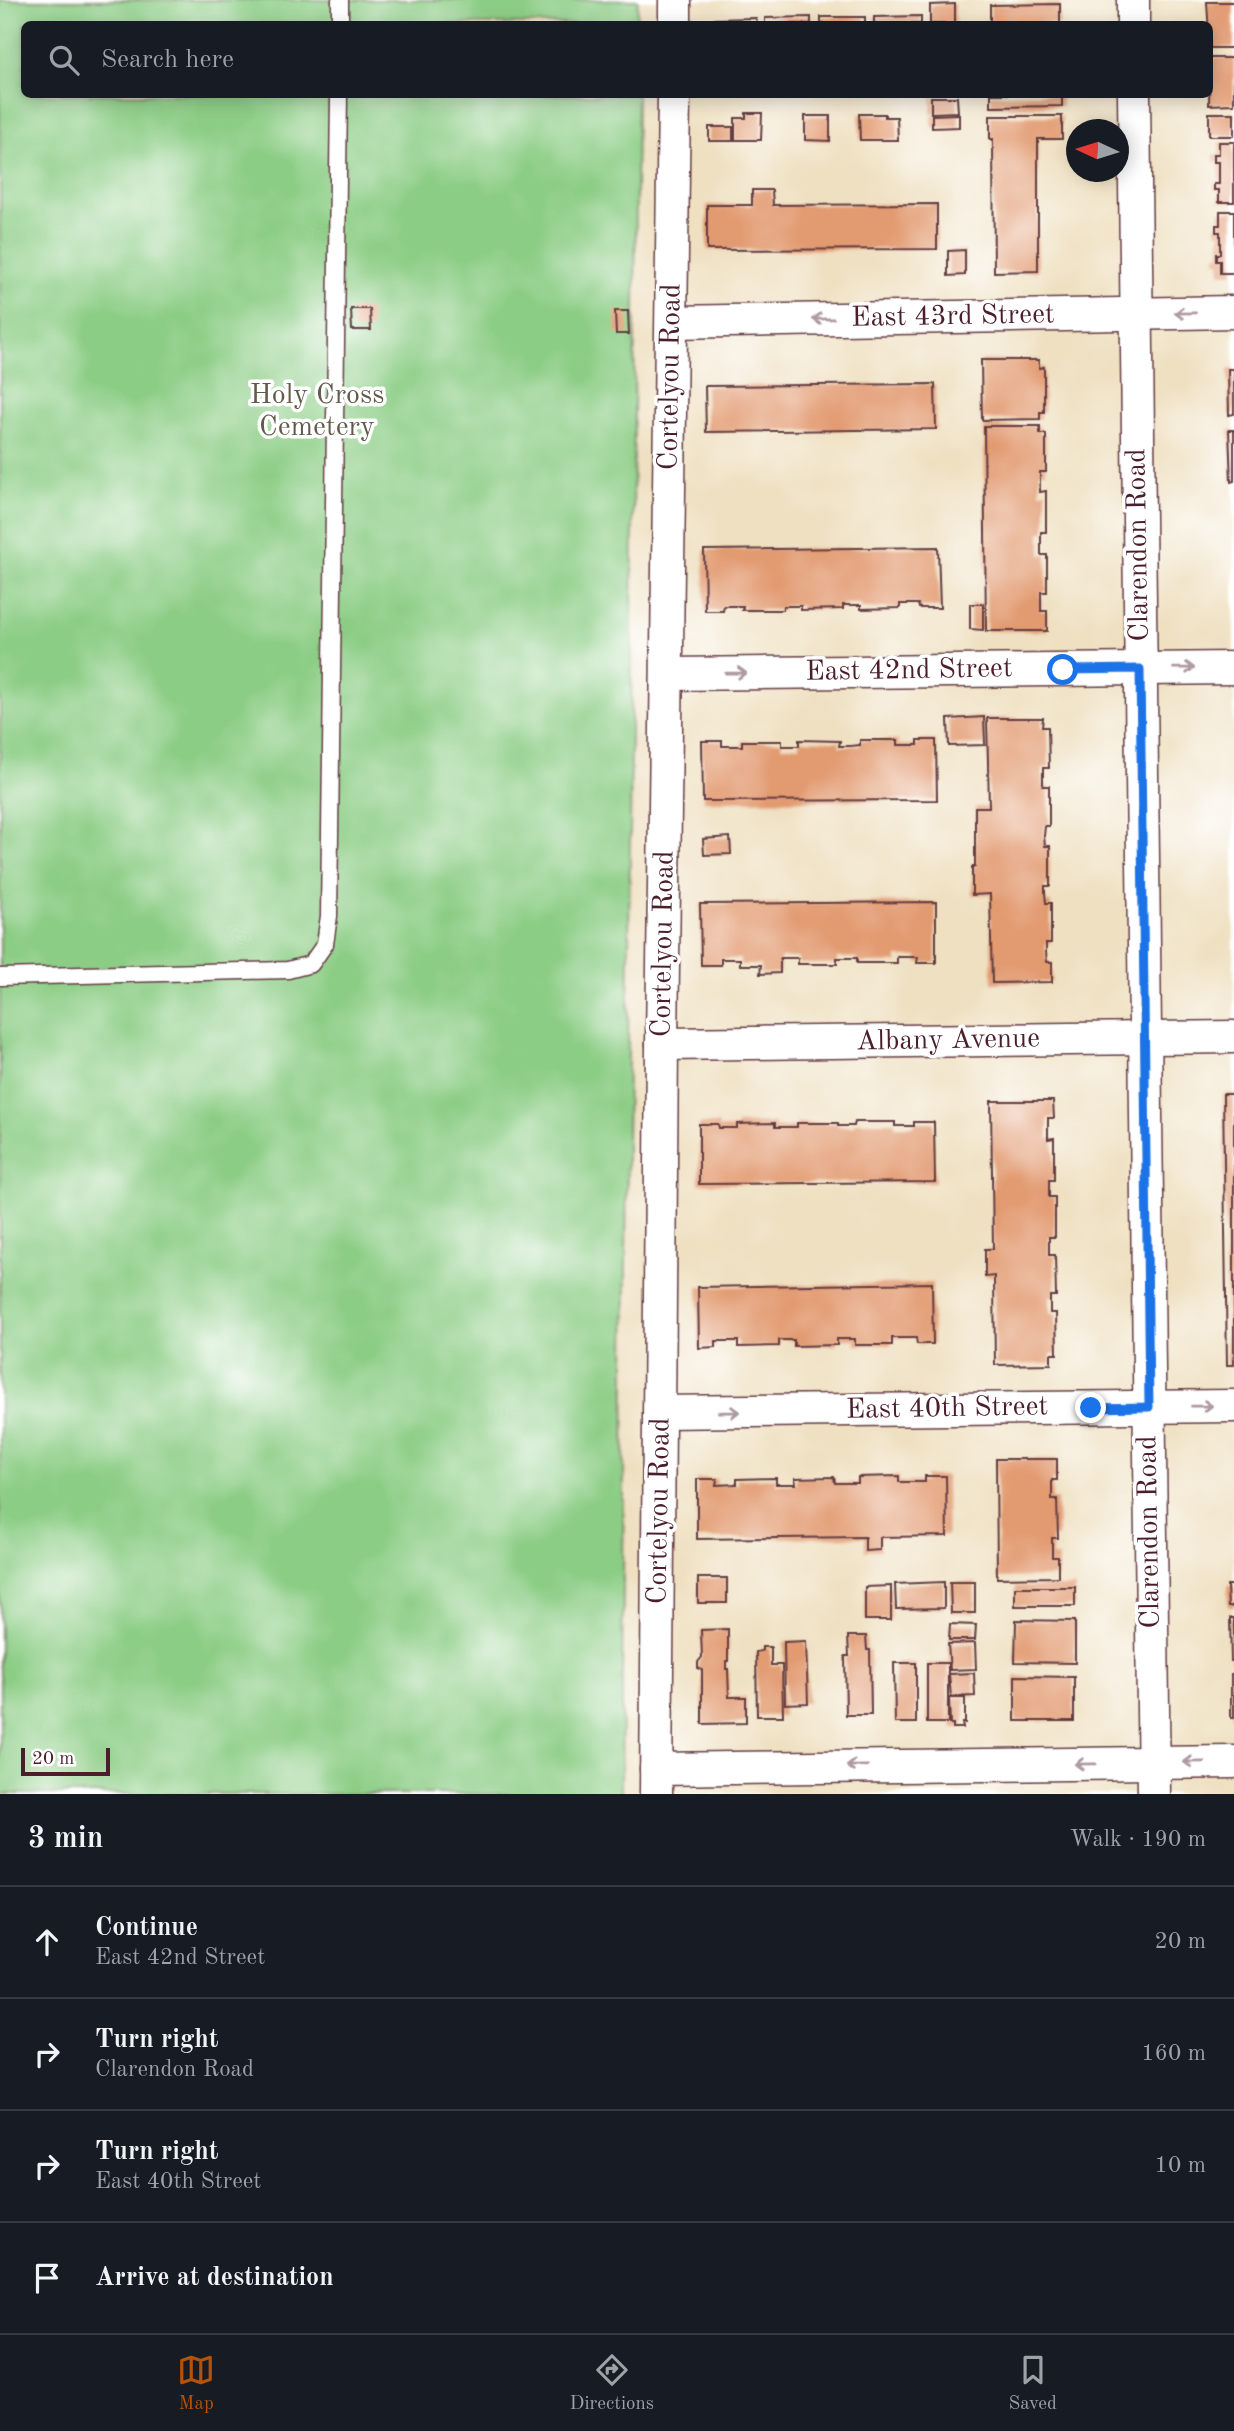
<!DOCTYPE html>
<html lang="en">
<head>
<meta charset="utf-8">
<style>
	:root { --surface:#171b24; --page:#20242c; --text:#f1f3f6; --muted:#9ea1a6; --line:#363941; --accent:#b45309 }
	body { margin:0; font-family:"Old Standard TT",serif; background:var(--page); color:var(--text) }
	.compass { position:absolute; left:1066px; top:119px; width:63px; height:63px; border-radius:50%; background:var(--surface); box-shadow:0 4px 18px #0003; rotate:274deg }
	.scale { position:absolute; left:21px; bottom:18px; width:89px; box-sizing:border-box; padding-left:7px; border:4px solid #4a1f2b; border-top:0; font-size:19px; line-height:24px; white-space:nowrap; color:#4a1f2b; -webkit-text-stroke:5px #fff; paint-order:stroke }
	.stop { position:absolute; width:21px; height:21px; margin:-16px; border:5px solid #1a73e8; border-radius:50%; background:#fff }
	.stop.end { background:#1a73e8; border-color:#fff; box-shadow:0 2px 7px #0008 }
	.list { margin:0; padding:0; list-style:none }
	h2 { display:flex; justify-content:space-between; align-items:center; height:91px; margin:0; padding:0 28px; font-size:30px }
	h2 small { font-size:23px; font-weight:400; color:var(--muted) }
	.list li { display:grid; grid-template-columns:46px 1fr auto; gap:21px; align-items:center; box-sizing:border-box; height:112px; padding:0 28px; border-top:2px solid var(--line) }
	.list b { display:block; font-size:26px; white-space:nowrap }
	.list p { margin:0; font-size:23px; white-space:nowrap; color:var(--muted) }
	.list em { font-size:23px; font-style:normal; color:var(--muted) }
	.icon { flex:none; width:38px; height:38px; fill:none; stroke:currentColor; stroke-width:2; stroke-linecap:round; stroke-linejoin:round }
	.map { position:relative; flex:none; width:1234px; height:1794px; overflow:hidden }
	.search { position:absolute; background:var(--surface); box-shadow:0 4px 18px #0003; left:21px; right:21px; top:21px; height:77px; display:flex; align-items:center; gap:18px; box-sizing:border-box; padding:0 24px; border-radius:10px; color:var(--muted); font-size:26px }
	.sheet { height:539px; background:var(--surface) }
	nav { display:flex; justify-content:space-around; align-items:center; box-sizing:border-box; height:98px; border-top:2px solid var(--line); background:var(--surface); font-size:19px; color:var(--muted) }
	nav a { display:grid; justify-items:center; gap:4px }
	nav .on { color:var(--accent) }
	.map>svg:first-child { display:block }
	.green { fill:#8ccd85; stroke:#6b7658; stroke-width:2 }
	.building { fill:#e29a6f }
	.lines { fill:none; stroke-linecap:round; stroke-linejoin:round }
	.lane-casing { stroke:#633c42; stroke-width:19 }
	.street-casing { stroke:#633c42; stroke-width:35 }
	.lane { stroke:#fff; stroke-width:16 }
	.street { stroke:#fff; stroke-width:32 }
	.oneway { stroke:#ae9aa0 }
	.route { stroke:#1a73e8; stroke-width:9 }
	.labels { text-anchor:middle; dominant-baseline:central; stroke-width:7; stroke-linejoin:round; paint-order:stroke }
	.street-label { font-size:28px; fill:#4a1f2b; stroke:#fff }
	.park-label { font-size:28px; fill:#615c4a; stroke:#fff }
</style>
</head>
<body>
<div class="map">
<svg width="1234" height="1794" viewBox="0 0 1234 1794">
	<rect width="100%" height="100%" fill="#fff"/>
	<filter id="ink" filterUnits="userSpaceOnUse"><feTurbulence type="fractalNoise" baseFrequency=".0143" numOctaves="2"/><feDisplacementMap in="SourceGraphic" scale="14" xChannelSelector="R" yChannelSelector="G"/><feConvolveMatrix kernelMatrix="1 2 1 2 8 2 1 2 1" color-interpolation-filters="sRGB"/></filter>
	<filter id="wash" filterUnits="userSpaceOnUse"><feTurbulence type="fractalNoise" baseFrequency=".00686" numOctaves="4" result="noise"/><feDisplacementMap in="SourceGraphic" scale="28" xChannelSelector="R" yChannelSelector="G"/><feGaussianBlur stdDeviation="1.57" result="paint"/><feColorMatrix in="noise" values="0 0 0 0 0 0 0 0 0 0 0 0 0 0 0 0 0 1.4 0 .05"/><feComposite in="paint" operator="in"/></filter>
	<g filter="url(#wash)">
		<rect width="100%" height="100%" fill="#efe0c1"/>
		<path class="green" d="M 0,0 L 638,0 L 637,24 L 24,24 L 24,94 L 637,95 L 621,1794 L 0,1794 Z"/>
		<g id="blocks">
			<g class="building">
				<path d="M 1207,2 L 1234,2 L 1234,48 L 1210,48 Z"/>
				<path d="M 955,4 L 955,24 L 930,24 L 930,5 Z"/>
				<path d="M 1060,4 L 1060,24 L 990,24 L 990,5 Z"/>
				<path d="M 921,16 L 921,24 L 874,24 L 874,17 Z"/>
				<path d="M 811,17 L 811,24 L 765,24 L 765,18 Z"/>
				<rect x="821" y="17" width="44" height="7"/>
				<path d="M 756,18 L 757,24 L 712,24 L 712,19 Z"/>
				<path d="M 1210,58 L 1234,58 L 1234,104 L 1209,105 Z"/>
				<path d="M 991,94 L 1062,94 L 1062,106 L 991,107 Z"/>
				<path d="M 931,97 L 957,97 L 958,112 L 931,113 Z"/>
				<path d="M 746,113 L 762,113 L 761,140 L 735,140 L 735,118 L 746,118 Z"/>
				<rect x="1209" y="113" width="25" height="23"/>
				<path d="M 859,114 L 885,114 L 885,117 L 897,117 L 898,140 L 860,140 Z"/>
				<path d="M 959,114 L 959,127 L 932,128 L 932,115 Z"/>
				<path d="M 805,116 L 830,116 L 830,141 L 805,140 Z"/>
				<path d="M 990,116 L 1062,116 L 1062,139 L 1038,139 L 1038,271 L 994,272 L 993,139 L 990,139 Z"/>
				<rect x="709" y="127" width="24" height="14"/>
				<path d="M 1219,142 L 1234,142 L 1234,202 L 1219,202 L 1219,190 L 1214,190 L 1214,184 L 1219,184 L 1219,162 L 1214,162 L 1214,154 L 1219,154 Z"/>
				<path d="M 752,190 L 772,190 L 773,205 L 937,204 L 937,249 L 707,250 L 707,205 L 752,205 Z"/>
				<path d="M 1220,211 L 1234,211 L 1234,273 L 1220,273 L 1220,261 L 1216,261 L 1216,254 L 1220,254 L 1220,232 L 1216,232 L 1216,225 L 1220,225 Z"/>
				<path d="M 965,250 L 965,275 L 948,276 L 948,251 Z"/>
				<path d="M 351,309 L 370,309 L 371,330 L 352,330 Z"/>
				<path d="M 615,311 L 628,311 L 629,334 L 616,334 Z"/>
				<path d="M 981,360 L 1039,360 L 1039,368 L 1044,367 L 1044,412 L 1040,412 L 1040,419 L 982,420 Z"/>
				<path d="M 1228,369 L 1234,369 L 1234,414 L 1229,415 Z"/>
				<path d="M 935,384 L 936,429 L 706,432 L 705,386 Z"/>
				<path d="M 984,426 L 1040,426 L 1040,434 L 1046,434 L 1046,472 L 1040,472 L 1040,492 L 1046,491 L 1046,532 L 1041,532 L 1041,555 L 1047,555 L 1047,592 L 1041,592 L 1041,611 L 1047,611 L 1047,631 L 986,631 Z"/>
				<path d="M 1229,430 L 1234,430 L 1234,481 L 1231,482 Z"/>
				<path d="M 938,547 L 940,608 L 919,608 L 918,604 L 900,604 L 900,608 L 861,609 L 861,605 L 843,605 L 843,609 L 801,610 L 801,606 L 784,606 L 783,610 L 742,610 L 743,606 L 724,606 L 723,611 L 705,611 L 704,550 Z"/>
				<path d="M 970,604 L 983,604 L 983,630 L 970,629 Z"/>
				<path d="M 984,717 L 985,745 L 949,746 L 948,719 Z"/>
				<path d="M 987,718 L 1043,718 L 1042,727 L 1048,727 L 1049,768 L 1043,768 L 1043,786 L 1049,786 L 1049,826 L 1045,826 L 1044,836 L 1045,846 L 1050,846 L 1050,886 L 1045,886 L 1045,893 L 1046,903 L 1051,903 L 1051,943 L 1046,943 L 1046,952 L 1047,962 L 1052,962 L 1052,982 L 992,983 L 990,894 L 972,895 L 972,867 L 975,867 L 975,807 L 989,807 Z"/>
				<path d="M 799,740 L 840,741 L 839,746 L 850,746 L 860,745 L 860,740 L 898,740 L 898,745 L 918,745 L 918,740 L 936,740 L 937,800 L 703,801 L 702,741 L 722,741 L 722,746 L 742,746 L 742,741 L 782,741 L 782,746 L 799,746 Z"/>
				<path d="M 730,837 L 731,854 L 704,855 L 703,839 Z"/>
				<path d="M 936,902 L 936,963 L 917,963 L 918,957 L 897,957 L 897,963 L 857,963 L 857,958 L 837,958 L 837,964 L 798,964 L 798,958 L 780,958 L 780,973 L 760,974 L 761,965 L 740,965 L 740,959 L 721,959 L 721,965 L 701,965 L 700,904 Z"/>
				<path d="M 1223,1094 L 1234,1094 L 1234,1365 L 1227,1365 Z"/>
				<path d="M 991,1101 L 1053,1101 L 1054,1118 L 1048,1118 L 1048,1139 L 1054,1138 L 1054,1180 L 1049,1180 L 1049,1197 L 1055,1197 L 1055,1237 L 1049,1237 L 1049,1255 L 1055,1255 L 1056,1296 L 1050,1296 L 1050,1313 L 1056,1313 L 1057,1354 L 1051,1354 L 1051,1364 L 995,1365 L 994,1276 L 985,1277 L 985,1249 L 993,1249 Z"/>
				<path d="M 855,1122 L 895,1122 L 895,1126 L 914,1126 L 914,1122 L 934,1122 L 935,1182 L 699,1184 L 699,1124 L 718,1124 L 719,1128 L 737,1128 L 737,1124 L 775,1123 L 775,1127 L 797,1127 L 797,1123 L 838,1123 L 838,1126 L 854,1126 Z"/>
				<path d="M 932,1283 L 933,1344 L 917,1344 L 916,1338 L 892,1338 L 892,1345 L 855,1345 L 855,1339 L 837,1339 L 837,1345 L 794,1346 L 794,1340 L 779,1340 L 779,1346 L 738,1347 L 738,1341 L 716,1341 L 716,1347 L 699,1348 L 698,1287 Z"/>
				<path d="M 996,1459 L 1057,1459 L 1057,1480 L 1052,1480 L 1052,1499 L 1057,1499 L 1058,1538 L 1052,1538 L 1052,1557 L 1058,1557 L 1058,1577 L 997,1578 Z"/>
				<path d="M 899,1476 L 899,1482 L 925,1482 L 925,1476 L 946,1476 L 947,1536 L 880,1537 L 880,1550 L 865,1551 L 865,1537 L 697,1539 L 697,1479 L 717,1479 L 716,1485 L 737,1484 L 737,1479 L 776,1478 L 776,1484 L 796,1484 L 795,1478 L 834,1477 L 835,1483 L 858,1483 L 858,1477 Z"/>
				<rect x="698" y="1578" width="29" height="25"/>
				<path d="M 944,1582 L 944,1608 L 896,1609 L 895,1584 Z"/>
				<path d="M 950,1582 L 975,1582 L 975,1613 L 951,1613 Z"/>
				<path d="M 1227,1585 L 1234,1585 L 1234,1607 L 1228,1607 Z"/>
				<path d="M 891,1586 L 891,1620 L 865,1620 L 865,1587 Z"/>
				<rect x="1015" y="1587" width="60" height="19"/>
				<path d="M 1230,1618 L 1234,1618 L 1234,1661 L 1231,1661 Z"/>
				<path d="M 1016,1620 L 1075,1621 L 1075,1663 L 1015,1662 Z"/>
				<path d="M 950,1624 L 976,1625 L 975,1640 L 949,1640 Z"/>
				<path d="M 728,1629 L 728,1661 L 726,1661 L 726,1669 L 728,1669 L 729,1697 L 746,1697 L 746,1723 L 702,1724 L 702,1670 L 698,1668 L 698,1662 L 702,1657 L 701,1630 Z"/>
				<path d="M 848,1636 L 866,1636 L 867,1650 L 870,1650 L 871,1715 L 846,1715 L 845,1656 L 849,1656 Z"/>
				<path d="M 806,1641 L 808,1703 L 785,1704 L 784,1642 Z"/>
				<path d="M 975,1643 L 976,1669 L 950,1670 L 948,1644 Z"/>
				<path d="M 762,1647 L 771,1647 L 771,1665 L 782,1665 L 783,1716 L 757,1716 L 756,1652 L 762,1651 Z"/>
				<path d="M 894,1663 L 916,1663 L 916,1723 L 895,1723 Z"/>
				<rect x="927" y="1663" width="21" height="60"/>
				<path d="M 974,1673 L 975,1696 L 951,1697 L 949,1674 Z"/>
				<rect x="1231" y="1674" width="3" height="44"/>
				<path d="M 1015,1676 L 1074,1677 L 1074,1721 L 1015,1721 Z"/>
				<path d="M 949,1698 L 965,1698 L 965,1723 L 962,1723 L 963,1728 L 953,1728 L 953,1724 L 950,1724 Z"/>
			</g>
		</g>
	</g>
	<g filter="url(#ink)">
		<use href="#blocks" fill-opacity="0" stroke="#633c42" stroke-width="2"/>
		<g class="lines">
			<g class="lane-casing">
				<g id="lane">
					<path d="M 340,24 L 340,0"/>
					<path d="M 0,977 L 288,970 L 311,964 L 325,944 L 329,916 L 339,94"/>
				</g>
			</g>
			<g class="street-casing">
				<g id="street">
					<path d="M 1133,0 L 1133,24"/>
					<path d="M 675,24 L 675,0"/>
					<path d="M 1134,94 L 1154,1794"/>
					<path d="M 672,322 L 1234,312"/>
					<path d="M 668,674 L 1234,668"/>
					<path d="M 662,1044 L 1234,1037"/>
					<path d="M 661,1412 L 1234,1406"/>
					<path d="M 656,1769 L 1234,1762"/>
					<path d="M 656,1794 L 662,1044 L 674,94"/>
				</g>
			</g>
			<use href="#lane" class="lane"/>
			<use href="#street" class="street"/>
		</g>
		<defs><path id="oneway-shaft" d="M-6 0H5M1.5-3L5.5 0L1.5 3" fill="none" stroke-width="1.6" stroke-linecap="round" stroke-linejoin="round" transform="scale(1.75)"/></defs>
		<g class="oneway">
			<use href="#oneway-shaft" transform="translate(1185 313) rotate(179)"/>
			<use href="#oneway-shaft" transform="translate(823 319) rotate(179)"/>
			<use href="#oneway-shaft" transform="translate(1184 668) rotate(-1)"/>
			<use href="#oneway-shaft" transform="translate(736 673) rotate(-1)"/>
			<use href="#oneway-shaft" transform="translate(1202 1406) rotate(-1)"/>
			<use href="#oneway-shaft" transform="translate(729 1412) rotate(-1)"/>
			<use href="#oneway-shaft" transform="translate(1194 1762) rotate(179)"/>
			<use href="#oneway-shaft" transform="translate(1085 1764) rotate(179)"/>
			<use href="#oneway-shaft" transform="translate(857 1766) rotate(179)"/>
		</g>
	</g>
	<g class="lines" filter="url(#ink)">
		<path class="route" d="M 1063,670 L 1140,669 L 1149,1407 L 1091,1408"/>
	</g>
	<g class="labels">
		<g class="street-label">
			<text transform="translate(953 317) rotate(-1)">East 43rd Street</text>
			<text transform="translate(671 377) rotate(-89)">Cortelyou Road</text>
			<text transform="translate(1139 545) rotate(-91)">Clarendon Road</text>
			<text transform="translate(909 671) rotate(-1)">East 42nd Street</text>
			<text transform="translate(664 944) rotate(-89)">Cortelyou Road</text>
			<text transform="translate(948 1041) rotate(-1)">Albany Avenue</text>
			<text transform="translate(947 1409) rotate(-1)">East 40th Street</text>
			<text transform="translate(660 1511) rotate(-89)">Cortelyou Road</text>
			<text transform="translate(1150 1532) rotate(-91)">Clarendon Road</text>
		</g>
		<g class="park-label">
			<text x="317" y="396">Holy Cross<tspan x="317" dy="32">Cemetery</tspan></text>
		</g>
	</g>
</svg>
<svg class="compass" viewBox="-18 -18 36 36"><path d="M0-13l5 13h-10z" fill="#e53935"/><path d="M0 13l5-13h-10z" fill="#9ea1a6"/></svg>
<div class="scale">20 m</div>
<div class="stop" style="left:1063px;top:670px"></div>
<div class="stop end" style="left:1091px;top:1408px"></div>
<div class="search"><svg class="icon" aria-label="search" viewBox="0 0 24 24"><circle cx="10" cy="10" r="6"/><path d="M15 15l6 6"/></svg>Search here</div>
</div>
<section class="sheet">
<h2>3 min<small>Walk · 190 m</small></h2>
<ul class="list">
<li><svg class="icon" aria-label="ahead" viewBox="0 0 24 24"><path d="M12 20V5M6 11l6-6 6 6"/></svg><div><b>Continue</b><p>East 42nd Street</p></div><em>20 m</em></li>
<li><svg class="icon" aria-label="right" viewBox="0 0 24 24"><path d="M7 20v-9h11M14 6l5 5-5 5"/></svg><div><b>Turn right</b><p>Clarendon Road</p></div><em>160 m</em></li>
<li><svg class="icon" aria-label="right" viewBox="0 0 24 24"><path d="M7 20v-9h11M14 6l5 5-5 5"/></svg><div><b>Turn right</b><p>East 40th Street</p></div><em>10 m</em></li>
<li><svg class="icon" aria-label="arrive" viewBox="0 0 24 24"><path d="M6 21V4h12l-3 4 3 4H6"/></svg><div><b>Arrive at destination</b></div></li>
</ul>
</section>
<nav>
<a class="on"><svg class="icon" aria-label="map" viewBox="0 0 24 24"><path d="M3 6l6-2 6 2 6-2v14l-6 2-6-2-6 2zM9 4v14M15 6v14"/></svg>Map</a>
<a><svg class="icon" aria-label="directions" viewBox="0 0 24 24"><path d="M12 3l9 9-9 9-9-9zM9 14v-3h6M13 9l2 2-2 2"/></svg>Directions</a>
<a><svg class="icon" aria-label="saved" viewBox="0 0 24 24"><path d="M7 4h10v16l-5-4-5 4z"/></svg>Saved</a>
</nav>
</body>
</html>
